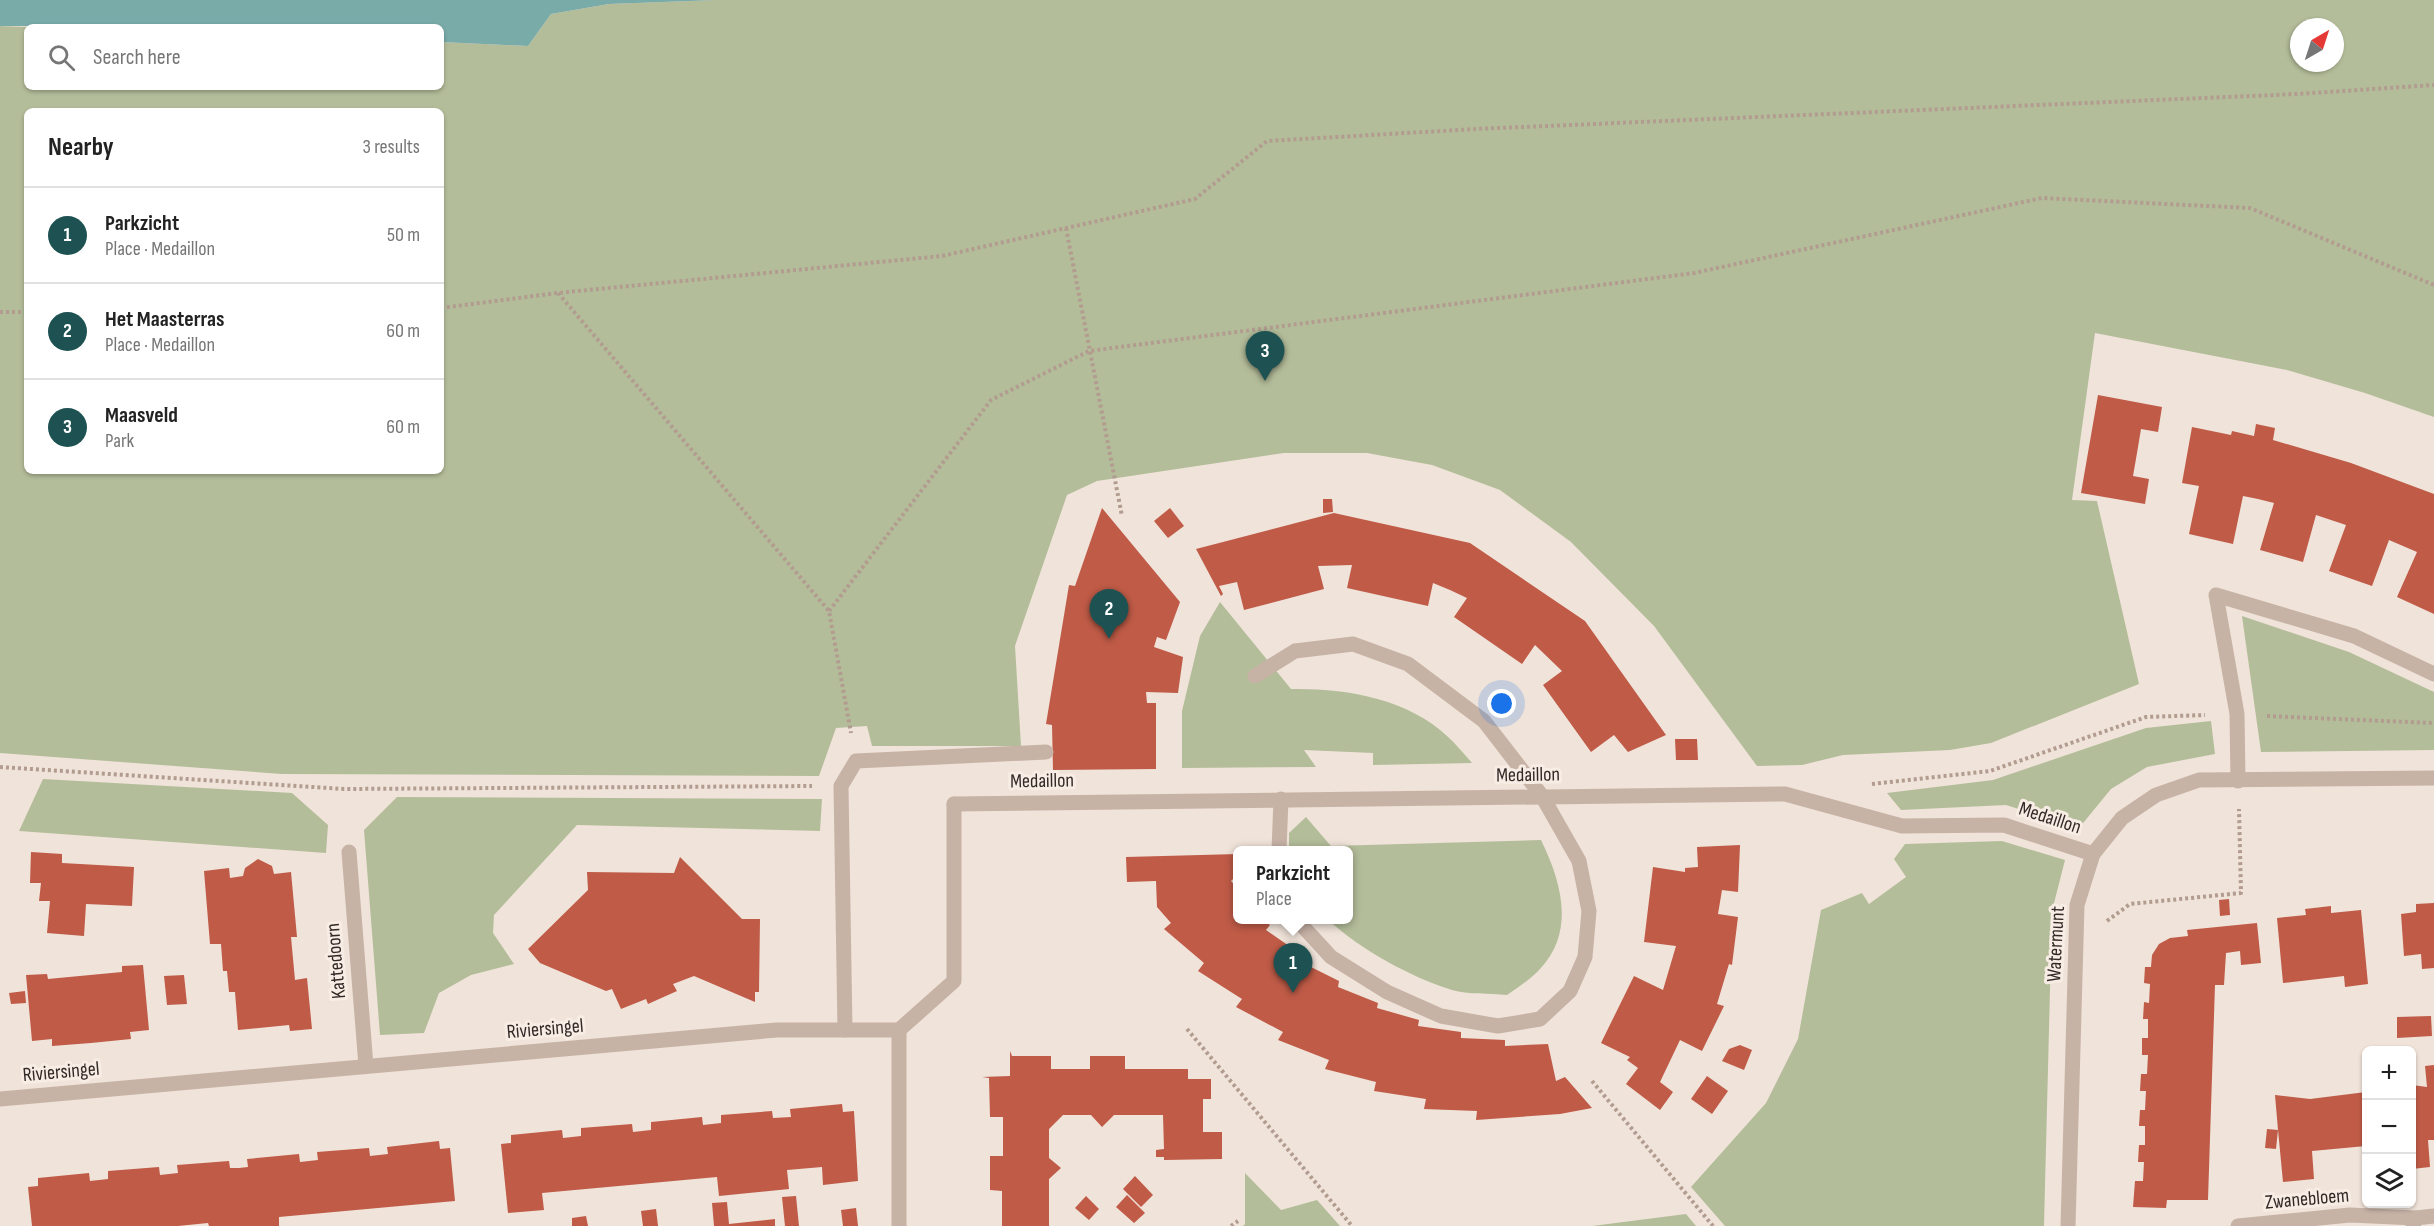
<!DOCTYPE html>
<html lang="en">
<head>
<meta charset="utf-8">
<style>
	:root { --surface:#fff; --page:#f6f6f6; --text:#222; --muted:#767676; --line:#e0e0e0; --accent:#1e5252 }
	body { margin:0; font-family:"Sofia Sans Condensed",sans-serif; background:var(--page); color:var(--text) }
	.controls { position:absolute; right:18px; bottom:18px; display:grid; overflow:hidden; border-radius:9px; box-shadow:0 2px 4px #0004 }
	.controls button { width:54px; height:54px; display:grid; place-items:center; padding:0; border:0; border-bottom:2px solid var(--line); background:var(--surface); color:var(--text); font:30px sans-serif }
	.compass { position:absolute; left:2290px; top:18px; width:54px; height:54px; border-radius:50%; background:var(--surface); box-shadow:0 2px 4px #0004; rotate:39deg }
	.you { position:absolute; left:1502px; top:704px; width:21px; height:21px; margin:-15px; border:4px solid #fff; border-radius:50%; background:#1a73e8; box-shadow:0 0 0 9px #1a73e833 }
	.badge { display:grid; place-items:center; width:39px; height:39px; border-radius:50%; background:var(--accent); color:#fff; font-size:20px; font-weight:700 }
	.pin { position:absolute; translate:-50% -50px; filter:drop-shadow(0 2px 3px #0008) }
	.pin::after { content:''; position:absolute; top:32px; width:21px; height:18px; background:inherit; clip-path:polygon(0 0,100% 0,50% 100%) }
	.popup { position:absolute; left:1233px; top:846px; width:120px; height:78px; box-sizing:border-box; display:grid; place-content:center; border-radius:9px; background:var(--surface); filter:drop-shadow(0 2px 4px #0005); font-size:20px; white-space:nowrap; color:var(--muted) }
	.popup b { font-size:22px; color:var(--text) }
	.popup::after { content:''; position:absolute; left:50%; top:100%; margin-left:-12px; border:12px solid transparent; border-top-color:var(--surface) }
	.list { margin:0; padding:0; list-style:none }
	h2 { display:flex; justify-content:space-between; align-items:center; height:78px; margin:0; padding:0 24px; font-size:26px }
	h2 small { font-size:20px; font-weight:400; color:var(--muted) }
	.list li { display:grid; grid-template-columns:39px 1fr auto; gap:18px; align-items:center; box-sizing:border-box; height:96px; padding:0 24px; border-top:2px solid var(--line) }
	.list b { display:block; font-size:22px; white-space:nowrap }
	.list p { margin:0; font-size:20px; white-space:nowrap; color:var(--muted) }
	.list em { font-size:20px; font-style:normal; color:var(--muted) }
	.icon { flex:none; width:33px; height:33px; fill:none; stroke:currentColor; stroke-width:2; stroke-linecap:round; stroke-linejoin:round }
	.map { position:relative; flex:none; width:2434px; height:1226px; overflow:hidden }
	.search { position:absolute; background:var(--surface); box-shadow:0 2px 4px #0004; left:24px; top:24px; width:420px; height:66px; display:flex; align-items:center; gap:15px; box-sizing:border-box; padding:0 21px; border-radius:9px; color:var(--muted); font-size:22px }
	.panel { position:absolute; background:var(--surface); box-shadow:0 2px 4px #0004; left:24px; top:108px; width:420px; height:366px; border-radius:9px }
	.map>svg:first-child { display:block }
	.green { fill:#b4bd9a; fill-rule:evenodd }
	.water { fill:#79aba9 }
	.building { fill:#bf5b47 }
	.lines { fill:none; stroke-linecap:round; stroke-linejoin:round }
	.path { stroke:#b29c90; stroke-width:4; stroke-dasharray:3 3; stroke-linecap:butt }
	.service { stroke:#c7b2a6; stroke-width:15 }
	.pedestrian { stroke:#c7b2a6; stroke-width:15 }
	.minor { stroke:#c7b2a6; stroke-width:15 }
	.labels { text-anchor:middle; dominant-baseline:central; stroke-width:6; stroke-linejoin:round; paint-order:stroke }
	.street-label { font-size:20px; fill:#332926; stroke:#f8ede5 }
</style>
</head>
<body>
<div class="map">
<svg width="2434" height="1226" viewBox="0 0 2434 1226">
	<rect width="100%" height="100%" fill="#f0e3d9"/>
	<g class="green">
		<path d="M 717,0 L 2434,0 L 2434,417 L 2365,393 L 2287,370 L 2095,333 L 2072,500 L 2097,501 L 2139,684 L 1991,743 L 1950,750 L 1843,755 L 1802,765 L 1757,766 L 1654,626 L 1571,542 L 1500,490 L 1432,465 L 1367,453 L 1284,453 L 1097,481 L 1067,495 L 1015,646 L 1021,746 L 872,746 L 867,726 L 836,728 L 819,776 L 282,774 L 0,753 L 0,26 L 27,27 L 27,87 L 441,87 L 441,42 L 528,46 L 551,14 L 609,4 ZM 2299,27 L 2335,27 L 2335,63 L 2299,63 ZM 27,111 L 441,111 L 441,471 L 27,471 Z"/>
		<path d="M 1220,602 L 1291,689 C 1344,688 1407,698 1447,736 C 1456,744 1464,754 1472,763 L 1373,765 L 1373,753 L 1304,750 L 1316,767 L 1182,768 L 1182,711 L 1200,636 Z"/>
		<path d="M 2242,616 L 2349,652 L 2434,692 L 2434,750 L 2261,752 Z"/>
		<path d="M 2211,721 L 2215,754 L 2147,767 L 2111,789 L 2079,828 L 2006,805 L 1901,810 L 1887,793 L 1993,780 L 2146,728 Z"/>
		<path d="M 43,779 L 292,793 L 328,825 L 326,853 L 19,831 Z"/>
		<path d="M 397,797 L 822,799 L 820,831 L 577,825 L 494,915 L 493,933 L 514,964 L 471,975 L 439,993 L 424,1033 L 380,1035 L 364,830 Z"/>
		<path d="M 1306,817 L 1331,846 L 1541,840 C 1561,881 1576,931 1540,969 C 1531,979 1518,987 1507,995 C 1490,993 1468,995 1452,990 C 1408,976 1362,950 1328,920 L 1348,920 L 1348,850 L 1289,850 L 1289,833 Z"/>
		<path d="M 2002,841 L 2065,860 L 2052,911 L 2044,1226 L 1725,1226 L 1691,1187 L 1766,1103 L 1798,1039 L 1821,910 L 1862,893 L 1869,904 L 1906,877 L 1894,859 L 1905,844 Z"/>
		<path d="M 1245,1173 L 1281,1210 L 1317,1200 L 1340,1226 L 1243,1226 L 1245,1224 Z"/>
		<path d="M 1686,1214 L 1696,1226 L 1592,1226 Z"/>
	</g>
	<path class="water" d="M 0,0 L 717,0 L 609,4 L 551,14 L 528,46 L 441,42 L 441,27 L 0,26 Z"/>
	<g class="building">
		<path d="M 2098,395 L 2162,407 L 2158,432 L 2141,429 L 2137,453 L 2133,476 L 2149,479 L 2145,504 L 2081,493 Z"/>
		<path d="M 2256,424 L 2275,428 L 2273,440 L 2351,463 L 2434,494 L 2434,614 L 2397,597 L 2417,552 L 2389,540 L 2372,586 L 2329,571 L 2346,525 L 2316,515 L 2303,562 L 2260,550 L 2274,503 L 2258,499 L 2243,496 L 2233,544 L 2189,534 L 2199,486 L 2182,483 L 2192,427 L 2231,435 L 2232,431 L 2254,436 Z"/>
		<path d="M 1323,499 L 1332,499 L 1333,512 L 1323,513 Z"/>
		<path d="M 1102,508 L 1180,602 L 1166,640 L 1157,637 L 1154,647 L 1183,657 L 1178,693 L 1146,692 L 1147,703 L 1156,703 L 1156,769 L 1053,770 L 1052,725 L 1046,724 L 1069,585 L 1075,586 Z"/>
		<path d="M 1170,508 L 1184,526 L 1168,538 L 1154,521 Z"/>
		<path d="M 1334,513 L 1470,543 L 1585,621 L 1666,735 L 1628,752 L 1614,735 L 1591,752 L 1543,685 L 1562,671 L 1535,645 L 1522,664 L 1454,617 L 1467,598 L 1450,590 L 1433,583 L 1428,606 L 1347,588 L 1352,565 L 1318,566 L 1324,589 L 1244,610 L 1237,582 L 1219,586 L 1223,594 L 1221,596 L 1196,549 Z"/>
		<path d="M 1675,739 L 1697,739 L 1698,760 L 1676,760 Z"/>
		<path d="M 1740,845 L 1738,892 L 1722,890 L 1718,914 L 1738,917 L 1732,965 L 1729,964 L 1717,1004 L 1724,1006 L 1702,1051 L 1680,1040 L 1660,1082 L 1673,1092 L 1660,1110 L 1626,1084 L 1638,1068 L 1627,1060 L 1630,1057 L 1601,1043 L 1634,976 L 1663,990 L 1676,946 L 1644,942 L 1653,867 L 1685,872 L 1685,868 L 1698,867 L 1697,847 Z"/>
		<path d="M 31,852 L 62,854 L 62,863 L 134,867 L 132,906 L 86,904 L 84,936 L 47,933 L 50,901 L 39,901 L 41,883 L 30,883 Z"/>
		<path d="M 1238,854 L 1238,874 L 1231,881 L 1238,889 L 1238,920 L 1263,920 L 1270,925 L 1266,930 L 1302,955 L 1299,961 L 1339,981 L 1338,987 L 1378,1003 L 1377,1008 L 1419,1020 L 1418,1026 L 1461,1032 L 1461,1038 L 1505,1040 L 1505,1046 L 1548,1044 L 1556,1081 L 1565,1077 L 1592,1108 L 1560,1114 L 1476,1120 L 1477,1111 L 1424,1109 L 1426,1099 L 1374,1091 L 1376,1082 L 1325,1069 L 1329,1060 L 1278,1040 L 1283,1032 L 1236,1007 L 1242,999 L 1198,971 L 1204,963 L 1164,929 L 1171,923 L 1157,907 L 1156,881 L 1127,882 L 1126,857 Z"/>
		<path d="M 680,857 L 742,919 L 760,919 L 759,992 L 755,992 L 755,1002 L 694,976 L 673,984 L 677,991 L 648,1004 L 646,999 L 621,1009 L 612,989 L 606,991 L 540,963 L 528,949 L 588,890 L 587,872 L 674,873 Z"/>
		<path d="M 258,859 L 272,866 L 274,874 L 291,872 L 297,937 L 291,937 L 295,980 L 307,978 L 312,1029 L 290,1031 L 289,1025 L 238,1030 L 235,992 L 229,992 L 227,971 L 223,971 L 221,944 L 210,944 L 204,871 L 229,868 L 230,878 L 243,876 L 245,868 Z"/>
		<path d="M 2229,899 L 2230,915 L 2220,916 L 2219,900 Z"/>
		<path d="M 2434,903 L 2434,968 L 2422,969 L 2421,954 L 2404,956 L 2401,914 L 2416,912 L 2416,904 Z"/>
		<path d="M 2331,906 L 2331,913 L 2361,910 L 2368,984 L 2345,987 L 2344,976 L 2283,983 L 2277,918 L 2306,915 L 2305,909 Z"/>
		<path d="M 2257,923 L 2261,963 L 2241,965 L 2240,951 L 2226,953 L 2224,985 L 2215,985 L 2208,1200 L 2167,1200 L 2166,1208 L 2133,1207 L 2135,1181 L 2143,1181 L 2144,1162 L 2138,1162 L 2139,1145 L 2145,1145 L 2145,1126 L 2139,1126 L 2140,1110 L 2145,1110 L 2146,1091 L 2140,1091 L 2141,1074 L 2147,1074 L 2148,1055 L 2142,1055 L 2142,1038 L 2148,1038 L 2148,1019 L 2143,1019 L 2144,1002 L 2149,1003 L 2150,984 L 2144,983 L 2145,967 L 2151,967 L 2152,955 L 2159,944 L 2170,938 L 2188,936 L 2187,930 Z"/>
		<path d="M 143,965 L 149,1030 L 130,1032 L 131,1039 L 91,1043 L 52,1046 L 52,1039 L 32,1041 L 26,975 L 47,974 L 48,979 L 122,972 L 122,966 Z"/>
		<path d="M 184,975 L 187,1004 L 167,1005 L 164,976 Z"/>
		<path d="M 25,991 L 26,1003 L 11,1004 L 9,993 Z"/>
		<path d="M 2431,1016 L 2432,1036 L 2397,1038 L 2397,1017 Z"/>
		<path d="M 1740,1045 L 1752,1050 L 1744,1070 L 1722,1061 L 1729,1049 Z"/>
		<path d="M 1010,1051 L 1012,1056 L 1051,1056 L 1051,1069 L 1090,1069 L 1090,1056 L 1125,1056 L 1125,1069 L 1188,1069 L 1188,1079 L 1211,1079 L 1211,1099 L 1203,1099 L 1203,1132 L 1222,1132 L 1222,1159 L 1164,1160 L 1164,1157 L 1156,1157 L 1156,1150 L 1164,1149 L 1163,1115 L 1114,1115 L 1102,1127 L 1091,1115 L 1063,1115 L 1049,1129 L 1049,1158 L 1061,1168 L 1049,1179 L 1049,1226 L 1002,1226 L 1002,1191 L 990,1190 L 990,1156 L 1003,1156 L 1003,1117 L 990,1117 L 989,1078 L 982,1077 L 1010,1076 Z"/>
		<path d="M 2434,1065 L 2434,1140 L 2428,1140 L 2430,1167 L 2412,1169 L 2412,1085 L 2427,1087 L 2425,1066 Z"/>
		<path d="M 1707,1076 L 1728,1091 L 1712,1114 L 1691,1099 Z"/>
		<path d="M 2366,1092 L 2366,1146 L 2312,1151 L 2314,1179 L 2283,1182 L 2278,1130 L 2276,1149 L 2265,1148 L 2267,1129 L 2278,1130 L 2275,1095 L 2310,1099 Z"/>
		<path d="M 842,1104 L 843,1112 L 854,1111 L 858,1181 L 823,1185 L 822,1167 L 787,1170 L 789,1189 L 719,1196 L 717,1177 L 542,1193 L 544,1210 L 508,1213 L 501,1144 L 511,1143 L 511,1135 L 562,1130 L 563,1138 L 581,1136 L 581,1128 L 632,1124 L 633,1132 L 651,1130 L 651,1122 L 702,1117 L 703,1125 L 721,1123 L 721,1115 L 772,1111 L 773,1118 L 791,1117 L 790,1109 Z"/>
		<path d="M 439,1141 L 440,1149 L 450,1148 L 455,1201 L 279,1217 L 279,1226 L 209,1226 L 208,1223 L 178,1226 L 32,1226 L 28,1187 L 38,1186 L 38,1178 L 89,1173 L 90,1181 L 108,1179 L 108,1171 L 159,1167 L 160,1175 L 178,1173 L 177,1165 L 229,1161 L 230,1168 L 239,1168 L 248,1167 L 247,1159 L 299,1154 L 300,1162 L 318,1160 L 317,1152 L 369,1148 L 370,1156 L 388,1154 L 387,1147 Z"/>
		<path d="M 1135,1176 L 1153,1195 L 1141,1207 L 1123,1189 Z"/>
		<path d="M 1127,1195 L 1145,1213 L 1134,1223 L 1116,1207 Z"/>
		<path d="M 796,1196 L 799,1226 L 785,1226 L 782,1197 Z"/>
		<path d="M 1086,1196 L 1099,1209 L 1089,1220 L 1075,1208 Z"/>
		<path d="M 727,1202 L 729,1224 L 775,1219 L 775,1226 L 714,1226 L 712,1203 Z"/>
		<path d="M 856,1208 L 858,1226 L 843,1226 L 841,1210 Z"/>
		<path d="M 656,1209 L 658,1226 L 643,1226 L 641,1211 Z"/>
		<path d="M 586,1216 L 588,1226 L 572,1226 L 572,1218 Z"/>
	</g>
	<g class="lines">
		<g class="path">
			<path d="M 1066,228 L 1122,516"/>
			<path d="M 558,293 L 829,611 L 851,733"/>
			<path d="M 441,308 L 557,293 L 942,256 L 1195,199 L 1267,141 L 1476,129 L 2297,94 L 2434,85"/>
			<path d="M 0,312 L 27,312"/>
			<path d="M 829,611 L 991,400 L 1089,351 L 1694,273 L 2042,198 L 2250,208 L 2434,285"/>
			<path d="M 2267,716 L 2434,723"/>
			<path d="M 0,767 L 344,789 L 812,786"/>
			<path d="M 1872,784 L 1990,771 L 2146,717 L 2205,715"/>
			<path d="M 2107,921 L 2130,904 L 2241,893 L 2239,809"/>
			<path d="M 1187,1029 L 1352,1226"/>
			<path d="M 1592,1081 L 1713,1226"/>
			<path d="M 1231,1226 L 1238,1221"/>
		</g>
		<g class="service">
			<path d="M 1255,676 L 1295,651 L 1353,644 L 1408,664 L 1484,721 L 1542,796 L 1579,861 L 1589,911 L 1585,957 L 1570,991 L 1540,1019 L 1498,1026 L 1441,1016 L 1387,992 L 1331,957 L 1297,920"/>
			<path d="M 2238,781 L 2237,714 L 2216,595 L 2354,636 L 2434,674"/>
			<path d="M 1279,850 L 1281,799"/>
			<path d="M 845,1030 L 841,786 L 856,761 L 1046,752"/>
			<path d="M 899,1030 L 954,981 L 954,804"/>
		</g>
		<path class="pedestrian" d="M 2238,1226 L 2350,1215 L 2416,1218"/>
		<g class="minor">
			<path d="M 954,804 L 1785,794 L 1902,826 L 2004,825 L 2093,854"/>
			<path d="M 349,852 L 366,1066"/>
			<path d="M 0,1099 L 777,1030 L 899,1030 L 899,1226"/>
			<path d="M 2068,1226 L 2077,905 L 2093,854 L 2122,818 L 2156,795 L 2199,780 L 2434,778"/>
			<path d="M 2413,1226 L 2416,1218 L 2434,1216"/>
		</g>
	</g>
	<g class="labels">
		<g class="street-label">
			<text transform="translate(1528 775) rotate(-1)">Medaillon</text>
			<text transform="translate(1042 781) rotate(-1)">Medaillon</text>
			<text transform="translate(2050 818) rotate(18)">Medaillon</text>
			<text transform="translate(2056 944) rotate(-87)">Watermunt</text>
			<text transform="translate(336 961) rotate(-95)">Kattedoorn</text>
			<text transform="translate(545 1029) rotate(-5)">Riviersingel</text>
			<text transform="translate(61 1072) rotate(-5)">Riviersingel</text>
			<text transform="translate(2307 1199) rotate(-5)">Zwanebloem</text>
		</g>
	</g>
</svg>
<div class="controls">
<button>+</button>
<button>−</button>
<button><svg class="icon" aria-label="layers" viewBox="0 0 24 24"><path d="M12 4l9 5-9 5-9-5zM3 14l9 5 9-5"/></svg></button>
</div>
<svg class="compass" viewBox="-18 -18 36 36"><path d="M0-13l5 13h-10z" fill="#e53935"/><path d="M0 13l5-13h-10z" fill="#767676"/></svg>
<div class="you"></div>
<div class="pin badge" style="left:1293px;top:993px">1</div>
<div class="popup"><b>Parkzicht</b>Place</div>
<div class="pin badge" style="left:1109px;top:639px">2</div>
<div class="pin badge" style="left:1265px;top:381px">3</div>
<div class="search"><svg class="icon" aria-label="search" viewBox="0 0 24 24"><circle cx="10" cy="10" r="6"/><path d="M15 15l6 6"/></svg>Search here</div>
<section class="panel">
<h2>Nearby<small>3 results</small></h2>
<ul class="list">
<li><span class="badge">1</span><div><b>Parkzicht</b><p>Place · Medaillon</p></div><em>50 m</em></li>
<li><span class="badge">2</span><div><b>Het Maasterras</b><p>Place · Medaillon</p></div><em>60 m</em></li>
<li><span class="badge">3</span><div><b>Maasveld</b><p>Park</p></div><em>60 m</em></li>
</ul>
</section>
</div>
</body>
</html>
